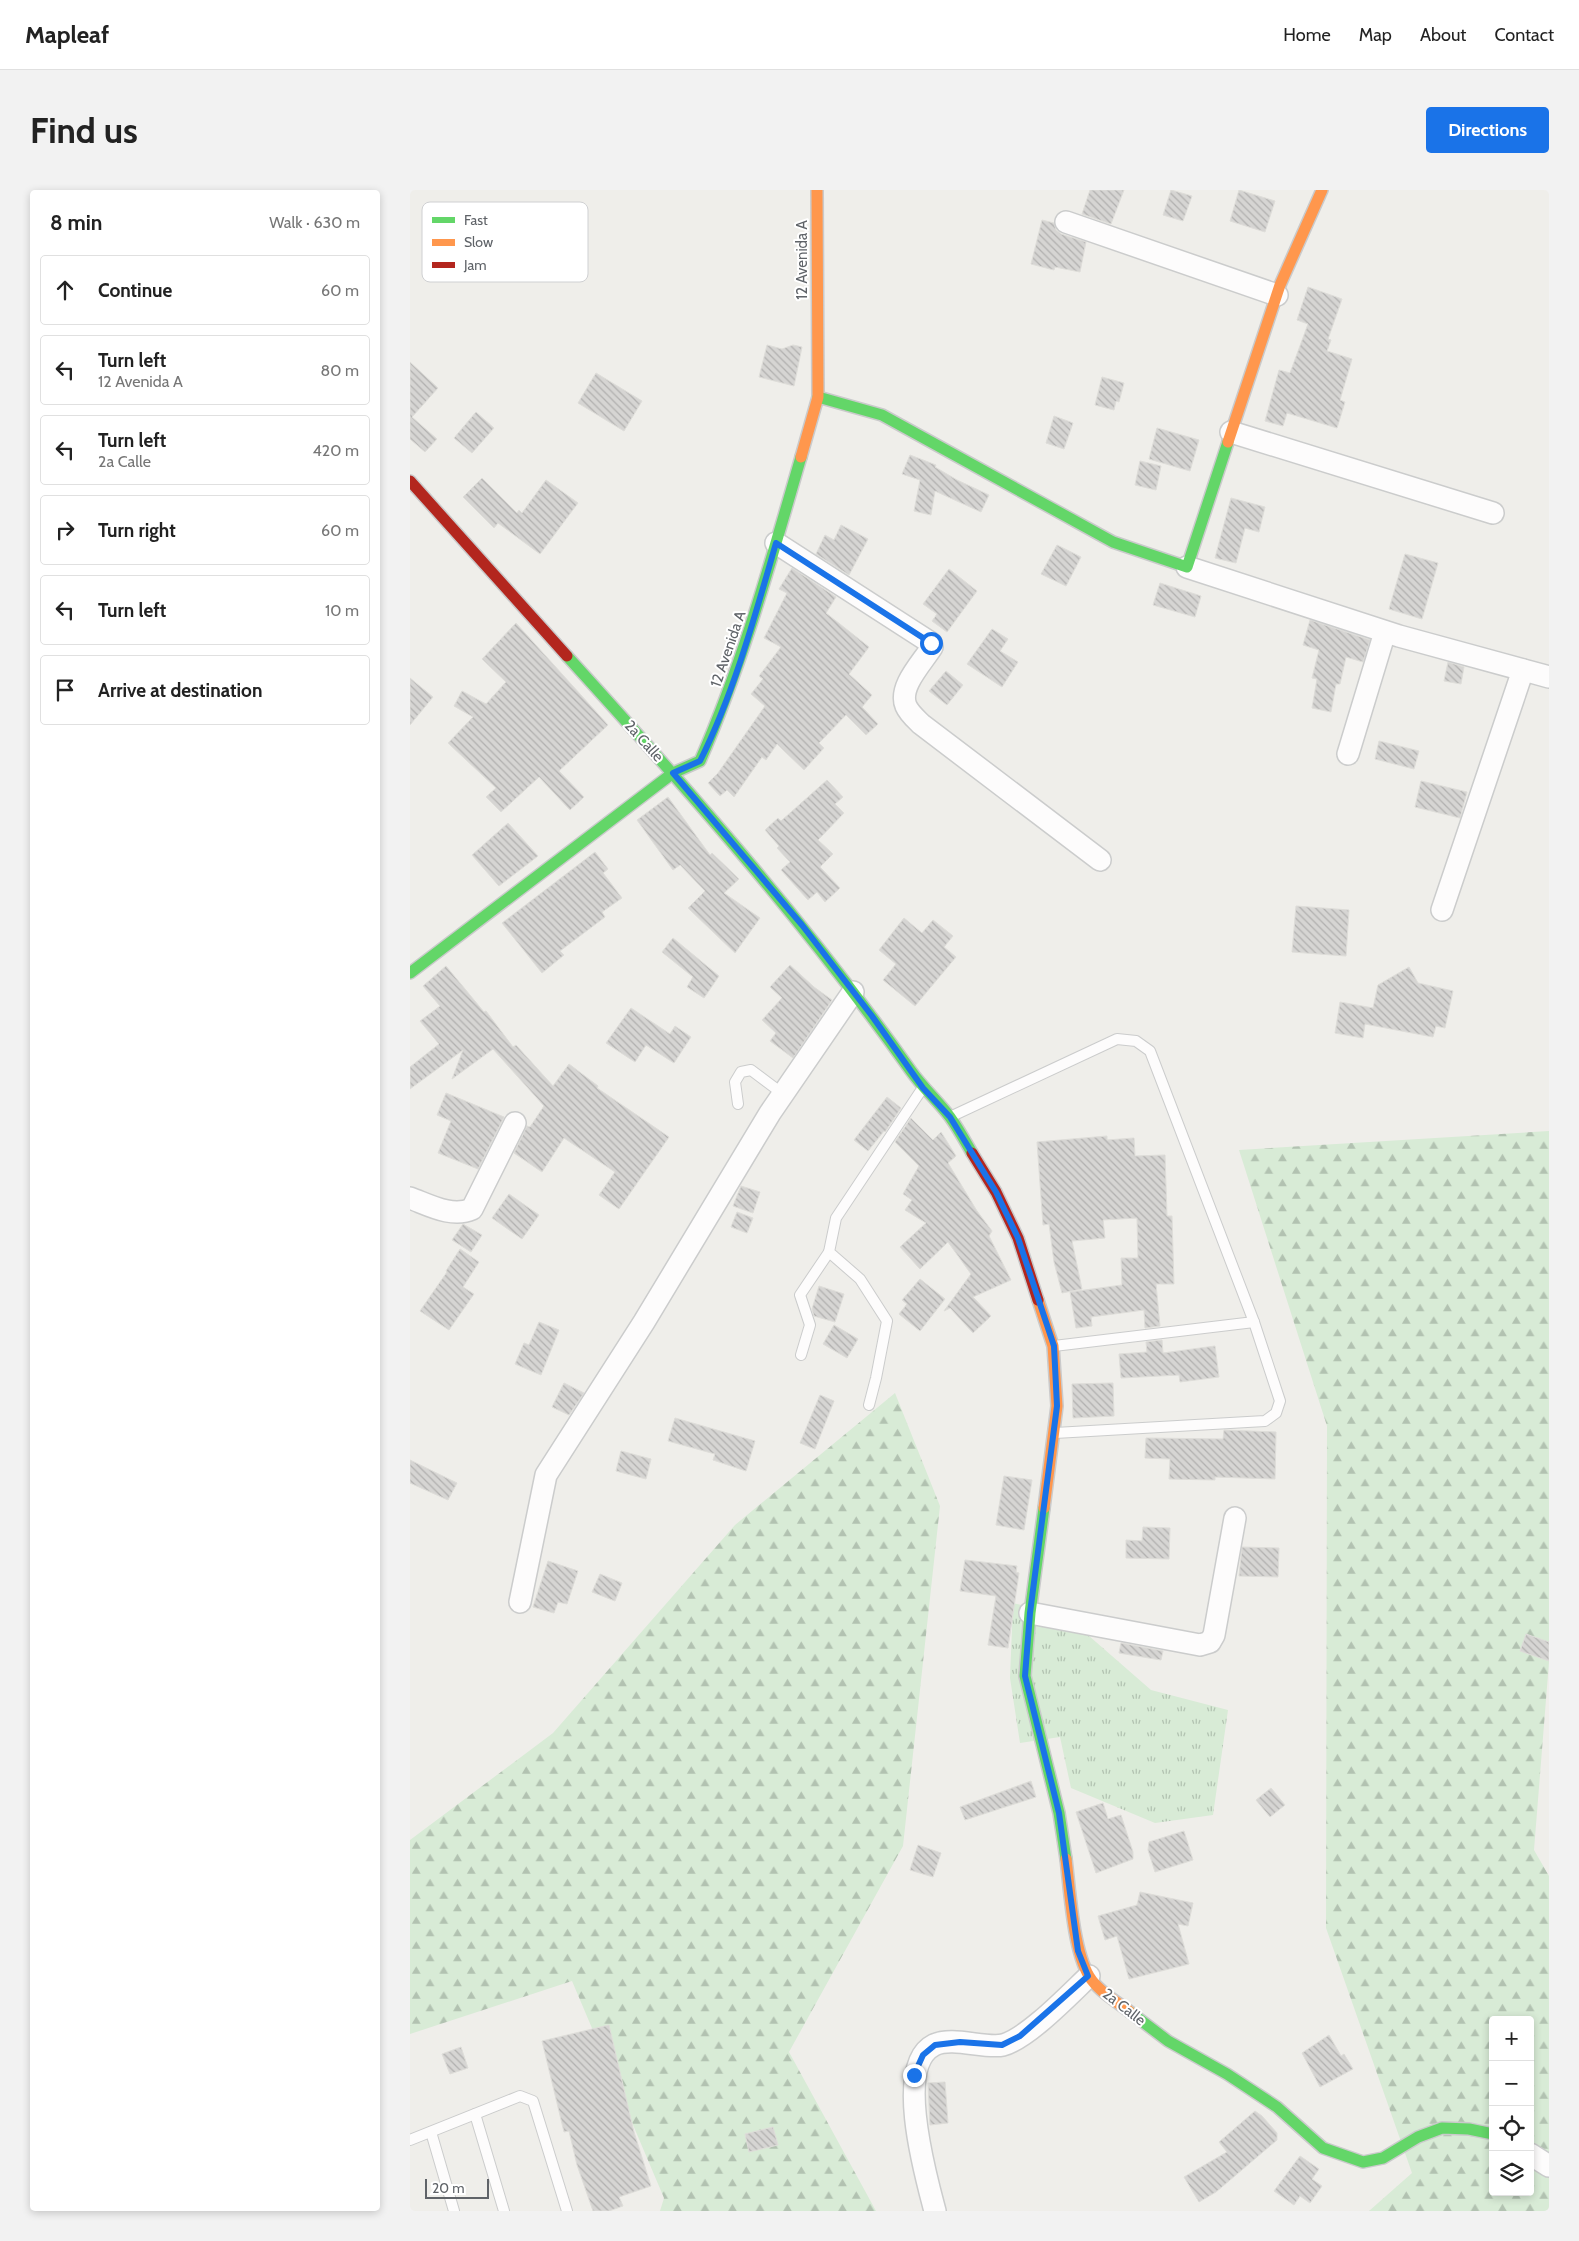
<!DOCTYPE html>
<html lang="en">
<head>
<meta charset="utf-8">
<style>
	:root { --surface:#fff; --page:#f2f2f2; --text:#222; --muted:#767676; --line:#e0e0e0; --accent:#1a73e8 }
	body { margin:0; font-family:Cabin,sans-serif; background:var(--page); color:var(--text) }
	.controls { position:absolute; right:15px; bottom:15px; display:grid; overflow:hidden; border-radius:5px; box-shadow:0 2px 8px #0003 }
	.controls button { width:45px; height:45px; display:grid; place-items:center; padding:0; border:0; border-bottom:1px solid var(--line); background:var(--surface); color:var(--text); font:25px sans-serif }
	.scale { position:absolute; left:15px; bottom:12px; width:64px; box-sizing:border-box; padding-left:5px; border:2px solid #5f6368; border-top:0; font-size:14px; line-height:18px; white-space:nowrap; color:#5f6368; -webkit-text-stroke:4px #fff; paint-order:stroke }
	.stop { position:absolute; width:15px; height:15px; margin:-11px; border:4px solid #1a73e8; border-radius:50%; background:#fff }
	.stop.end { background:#1a73e8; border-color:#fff; box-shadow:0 1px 5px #0008 }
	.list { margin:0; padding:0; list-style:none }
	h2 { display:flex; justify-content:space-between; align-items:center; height:65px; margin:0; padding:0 20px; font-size:21px }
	h2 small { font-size:16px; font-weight:400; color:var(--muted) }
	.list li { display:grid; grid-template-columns:32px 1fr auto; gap:15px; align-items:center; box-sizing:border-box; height:70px; margin:0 10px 10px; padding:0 10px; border:1px solid var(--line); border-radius:5px }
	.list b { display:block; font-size:19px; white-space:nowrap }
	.list p { margin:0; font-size:16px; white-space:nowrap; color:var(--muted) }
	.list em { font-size:16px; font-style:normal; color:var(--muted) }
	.icon { flex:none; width:28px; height:28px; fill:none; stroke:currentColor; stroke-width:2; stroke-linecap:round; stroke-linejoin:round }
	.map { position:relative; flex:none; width:1139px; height:2021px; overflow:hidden; border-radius:5px }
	header { display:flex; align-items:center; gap:30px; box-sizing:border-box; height:70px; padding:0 25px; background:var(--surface); border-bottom:1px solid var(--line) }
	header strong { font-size:24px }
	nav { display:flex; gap:28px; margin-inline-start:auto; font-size:18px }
	.intro { display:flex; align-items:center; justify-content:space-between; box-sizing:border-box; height:120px; padding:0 30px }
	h1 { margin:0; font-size:35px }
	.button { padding:12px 22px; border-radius:5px; background:var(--accent); color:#fff; font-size:18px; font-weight:700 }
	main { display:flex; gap:30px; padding:0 30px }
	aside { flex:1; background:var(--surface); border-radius:5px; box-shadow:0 2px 8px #0003 }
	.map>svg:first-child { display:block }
	.forest { fill:url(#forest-firs); fill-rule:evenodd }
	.park { fill:url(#park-tufts) }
	.building { fill:url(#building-back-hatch); stroke:#deddd9 }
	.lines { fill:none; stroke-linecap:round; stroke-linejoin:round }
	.lane-casing { stroke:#cbcccc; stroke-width:12 }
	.street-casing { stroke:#cbcccc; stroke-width:24 }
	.fast-casing { stroke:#cacacb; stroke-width:14 }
	.slow-casing { stroke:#cacacb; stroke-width:14 }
	.jam-casing { stroke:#cacacb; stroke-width:14 }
	.lane { stroke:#fdfcfc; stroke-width:10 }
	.street { stroke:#fdfcfc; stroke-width:21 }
	.fast { stroke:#63d668; stroke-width:11 }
	.slow { stroke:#ff974d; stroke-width:11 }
	.jam { stroke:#b3261e; stroke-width:11 }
	.route { stroke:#1a73e8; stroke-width:6 }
	.labels { text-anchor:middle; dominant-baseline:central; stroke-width:4; stroke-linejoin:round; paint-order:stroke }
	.street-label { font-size:15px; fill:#5f6368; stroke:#fff }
	.key { fill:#fff; stroke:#cfd0d2; stroke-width:1 }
	.key-label { font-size:14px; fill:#5f6368 }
</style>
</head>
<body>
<header>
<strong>Mapleaf</strong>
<nav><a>Home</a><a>Map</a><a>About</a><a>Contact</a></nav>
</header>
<div class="intro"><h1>Find us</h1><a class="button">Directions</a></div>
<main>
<aside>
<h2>8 min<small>Walk · 630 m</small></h2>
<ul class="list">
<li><svg class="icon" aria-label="ahead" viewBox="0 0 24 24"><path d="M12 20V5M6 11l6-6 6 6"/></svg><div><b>Continue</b></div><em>60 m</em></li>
<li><svg class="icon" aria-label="left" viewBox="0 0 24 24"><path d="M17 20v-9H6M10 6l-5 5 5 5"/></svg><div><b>Turn left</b><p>12 Avenida A</p></div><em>80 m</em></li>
<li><svg class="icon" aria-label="left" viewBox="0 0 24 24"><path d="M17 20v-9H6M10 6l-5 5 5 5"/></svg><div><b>Turn left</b><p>2a Calle</p></div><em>420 m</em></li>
<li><svg class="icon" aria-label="right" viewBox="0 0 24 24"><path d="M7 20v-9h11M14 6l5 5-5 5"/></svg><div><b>Turn right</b></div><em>60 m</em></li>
<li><svg class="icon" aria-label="left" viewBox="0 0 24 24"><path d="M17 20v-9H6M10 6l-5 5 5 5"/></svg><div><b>Turn left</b></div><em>10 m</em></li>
<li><svg class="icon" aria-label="arrive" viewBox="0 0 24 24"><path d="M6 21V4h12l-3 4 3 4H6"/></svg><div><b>Arrive at destination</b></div></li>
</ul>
</aside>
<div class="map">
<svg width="1139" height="2021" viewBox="0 0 1139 2021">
	<defs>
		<pattern id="forest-firs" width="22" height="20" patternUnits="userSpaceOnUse" patternTransform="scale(1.25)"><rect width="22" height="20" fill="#d8ebd6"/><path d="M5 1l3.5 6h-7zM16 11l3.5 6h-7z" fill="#b2c2b1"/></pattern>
		<pattern id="park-tufts" width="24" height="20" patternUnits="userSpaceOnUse" patternTransform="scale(1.25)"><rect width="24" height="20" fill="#d8ebd6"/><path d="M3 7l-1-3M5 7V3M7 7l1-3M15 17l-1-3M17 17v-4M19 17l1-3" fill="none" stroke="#b2c2b1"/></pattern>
		<pattern id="building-back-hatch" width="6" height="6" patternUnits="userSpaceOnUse" patternTransform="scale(1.25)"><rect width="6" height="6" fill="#d6d5d3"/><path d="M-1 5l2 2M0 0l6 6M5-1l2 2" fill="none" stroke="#b1b0af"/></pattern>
	</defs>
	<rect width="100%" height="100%" fill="#efeeea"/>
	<g class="forest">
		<path d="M 1139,941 L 1139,1472 L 1124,1660 L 1139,1686 L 1139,2021 L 959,2021 L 1002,1983 L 916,1738 L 917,1236 L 829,960 ZM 1083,1830 L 1120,1830 L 1120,2002 L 1083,2002 Z"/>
		<path d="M 485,1203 L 530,1316 L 493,1656 L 379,1862 L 466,2021 L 250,2021 L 254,2008 L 162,1791 L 0,1844 L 0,1650 L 143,1543 L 325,1335 Z"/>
	</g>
	<path class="park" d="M 603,1413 L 655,1425 L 741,1500 L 818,1520 L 803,1625 L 745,1633 L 661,1598 L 650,1547 L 610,1553 L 600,1488 Z"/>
	<g class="building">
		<path d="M 680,0 L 714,0 L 701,34 L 672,24 Z"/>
		<path d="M 761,0 L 782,6 L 773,31 L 753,25 Z"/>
		<path d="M 829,0 L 865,11 L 855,42 L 820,31 Z"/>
		<path d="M 632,30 L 644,33 L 646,40 L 651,44 L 676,52 L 670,82 L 645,77 L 644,80 L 621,74 Z"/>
		<path d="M 898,97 L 932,109 L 918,149 L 921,150 L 917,161 L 942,169 L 930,210 L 935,212 L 927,238 L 877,223 L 873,236 L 855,231 L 869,180 L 880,183 L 898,134 L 887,130 Z"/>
		<path d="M 357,155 L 372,159 L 383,155 L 392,157 L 384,196 L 349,187 Z"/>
		<path d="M 0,172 L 28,198 L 2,227 L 27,249 L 15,262 L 0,249 Z"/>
		<path d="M 186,183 L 232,211 L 214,241 L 168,213 Z"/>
		<path d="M 692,187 L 714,193 L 709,212 L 706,211 L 704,220 L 685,215 Z"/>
		<path d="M 66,222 L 84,238 L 62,263 L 44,248 Z"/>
		<path d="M 644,226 L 663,233 L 654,259 L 636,253 Z"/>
		<path d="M 747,238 L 789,250 L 780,281 L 739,269 Z"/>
		<path d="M 500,265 L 526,275 L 525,277 L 547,290 L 579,305 L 571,322 L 525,301 L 521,325 L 504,321 L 510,290 L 492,284 Z"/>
		<path d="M 730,271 L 751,276 L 746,300 L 725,295 Z"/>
		<path d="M 72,288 L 107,323 L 109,320 L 112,323 L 136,290 L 168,313 L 130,364 L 88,333 L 84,338 L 53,307 Z"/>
		<path d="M 821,308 L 855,317 L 849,342 L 835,338 L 826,373 L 805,368 Z"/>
		<path d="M 431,335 L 458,349 L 439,385 L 406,364 L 415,345 L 424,350 Z"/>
		<path d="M 647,355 L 671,367 L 656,396 L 631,384 Z"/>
		<path d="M 995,364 L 1028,373 L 1012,429 L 979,419 Z"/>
		<path d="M 382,378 L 426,407 L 416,423 L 459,457 L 439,484 L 462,505 L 452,517 L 468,534 L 456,545 L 436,525 L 409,553 L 414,558 L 394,580 L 367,554 L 356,570 L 352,567 L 324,607 L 317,600 L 310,606 L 298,593 L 308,583 L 355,516 L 341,504 L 353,489 L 349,486 L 371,457 L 354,448 L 377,403 L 369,399 Z"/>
		<path d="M 539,379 L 567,401 L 537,442 L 522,431 L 527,424 L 513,414 Z"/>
		<path d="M 750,393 L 791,406 L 785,427 L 743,415 Z"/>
		<path d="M 900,430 L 960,450 L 953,472 L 936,467 L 930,494 L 926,494 L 921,522 L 902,518 L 907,489 L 902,488 L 909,460 L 893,455 Z"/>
		<path d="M 106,433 L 198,535 L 149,581 L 174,607 L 160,620 L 129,587 L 91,622 L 76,607 L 86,598 L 38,553 L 63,527 L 44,516 L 52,501 L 76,514 L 96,492 L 72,469 Z"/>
		<path d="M 582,439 L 598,449 L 590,461 L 608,472 L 592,497 L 557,474 Z"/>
		<path d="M 1038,472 L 1054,477 L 1051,494 L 1034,491 Z"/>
		<path d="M 536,481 L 553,495 L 537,515 L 519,501 Z"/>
		<path d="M 0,488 L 23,507 L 0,535 Z"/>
		<path d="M 969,551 L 1009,561 L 1004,579 L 965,569 Z"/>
		<path d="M 417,590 L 433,607 L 425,614 L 434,623 L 408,650 L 423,664 L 410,677 L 430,698 L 415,712 L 407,702 L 398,710 L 371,680 L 380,672 L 367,658 L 369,656 L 355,640 L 368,628 L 371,631 Z"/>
		<path d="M 1011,591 L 1057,602 L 1050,628 L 1005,617 Z"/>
		<path d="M 258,607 L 300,665 L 302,663 L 329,689 L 314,703 L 350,728 L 325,763 L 278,718 L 295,701 L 270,675 L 263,680 L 227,630 Z"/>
		<path d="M 98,633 L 128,666 L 89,696 L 62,665 Z"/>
		<path d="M 185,662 L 198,679 L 193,683 L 212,708 L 192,722 L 195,727 L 150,761 L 154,765 L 132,783 L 92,733 Z"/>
		<path d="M 886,716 L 939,720 L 936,766 L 882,762 Z"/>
		<path d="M 494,728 L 512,743 L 523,730 L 543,746 L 534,757 L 546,767 L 505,816 L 473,790 L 486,774 L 469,760 Z"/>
		<path d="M 263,748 L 309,786 L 294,808 L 277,797 L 283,787 L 252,762 Z"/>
		<path d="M 380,775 L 404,797 L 422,810 L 383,868 L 360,851 L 366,843 L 352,830 L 372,808 L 360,797 Z"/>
		<path d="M 36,776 L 74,822 L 76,821 L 103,857 L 106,855 L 143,896 L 159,874 L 188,896 L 187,898 L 259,947 L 209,1019 L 189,1005 L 205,982 L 154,948 L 132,982 L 104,963 L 117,936 L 120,937 L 134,916 L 83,859 L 42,889 L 53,860 L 0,899 L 0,877 L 29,854 L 10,831 L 30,816 L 13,796 Z"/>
		<path d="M 999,777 L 1008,793 L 1043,801 L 1035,838 L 1026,836 L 1023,847 L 955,834 L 953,848 L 925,843 L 930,812 L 963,818 L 968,795 Z"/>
		<path d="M 221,818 L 260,844 L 265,836 L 281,847 L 264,873 L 236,855 L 225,872 L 196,853 Z"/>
		<path d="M 36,903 L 94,927 L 68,979 L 28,963 L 41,931 L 27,925 Z"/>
		<path d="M 477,907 L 491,918 L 475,942 L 474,941 L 458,961 L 444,950 Z"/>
		<path d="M 501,928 L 523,950 L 531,942 L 546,966 L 538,973 L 567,1021 L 582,1041 L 579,1046 L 601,1090 L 563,1107 L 581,1126 L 563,1143 L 540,1118 L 534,1121 L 561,1084 L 538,1052 L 510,1079 L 490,1057 L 516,1033 L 495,1020 L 502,1010 L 493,1004 L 509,976 L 485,952 Z"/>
		<path d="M 697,946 L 697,950 L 724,948 L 725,966 L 755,965 L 757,1026 L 762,1026 L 764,1094 L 746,1094 L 750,1136 L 735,1138 L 734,1120 L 681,1127 L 682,1136 L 666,1138 L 660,1102 L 712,1095 L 711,1068 L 728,1068 L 727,1028 L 693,1030 L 695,1048 L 662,1051 L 672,1099 L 652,1103 L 644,1072 L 639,1034 L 633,1035 L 627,952 Z"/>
		<path d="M 331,996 L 350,1002 L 343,1023 L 323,1016 Z"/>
		<path d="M 99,1004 L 129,1025 L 112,1049 L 82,1028 Z"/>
		<path d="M 327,1022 L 343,1028 L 337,1043 L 321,1037 Z"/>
		<path d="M 53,1034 L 72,1045 L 61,1062 L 42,1050 Z"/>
		<path d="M 50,1059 L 69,1072 L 53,1097 L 64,1104 L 39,1140 L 10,1121 L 37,1082 L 36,1081 Z"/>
		<path d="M 510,1089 L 535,1109 L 510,1141 L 489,1124 L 497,1114 L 492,1110 Z"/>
		<path d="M 409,1096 L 434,1104 L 425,1132 L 404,1126 L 402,1119 Z"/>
		<path d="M 129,1132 L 149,1140 L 131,1185 L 105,1174 L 114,1153 L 119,1155 Z"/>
		<path d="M 424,1135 L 448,1149 L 437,1168 L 413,1154 Z"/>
		<path d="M 752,1150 L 753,1163 L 805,1156 L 809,1187 L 770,1192 L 769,1185 L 711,1188 L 709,1164 L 737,1162 L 736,1152 Z"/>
		<path d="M 154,1193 L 174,1203 L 159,1225 L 142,1217 Z"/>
		<path d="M 703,1193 L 704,1226 L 663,1228 L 662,1194 Z"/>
		<path d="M 410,1205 L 424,1211 L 405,1259 L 390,1253 Z"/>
		<path d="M 265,1228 L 345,1251 L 336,1281 L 303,1270 L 305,1264 L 258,1251 Z"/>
		<path d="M 814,1240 L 866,1242 L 865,1289 L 805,1287 L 805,1290 L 759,1289 L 760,1269 L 735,1268 L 736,1248 L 813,1249 Z"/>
		<path d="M 211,1261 L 241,1269 L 236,1289 L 206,1281 Z"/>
		<path d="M 0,1270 L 47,1293 L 38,1310 L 0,1293 Z"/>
		<path d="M 594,1286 L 622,1290 L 614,1340 L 586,1335 Z"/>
		<path d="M 733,1337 L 760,1338 L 759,1369 L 716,1368 L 716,1350 L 732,1351 Z"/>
		<path d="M 832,1357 L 869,1358 L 868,1387 L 829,1386 Z"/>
		<path d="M 555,1370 L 607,1376 L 606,1382 L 609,1383 L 598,1458 L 578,1455 L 586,1406 L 550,1401 Z"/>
		<path d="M 138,1371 L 168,1381 L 157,1414 L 148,1412 L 144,1423 L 123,1417 Z"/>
		<path d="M 190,1384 L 212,1393 L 205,1411 L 182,1402 Z"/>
		<path d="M 1116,1444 L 1139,1452 L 1139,1471 L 1110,1461 Z"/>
		<path d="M 711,1453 L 753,1461 L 751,1470 L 709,1463 Z"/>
		<path d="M 621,1591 L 626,1607 L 555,1630 L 550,1617 Z"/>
		<path d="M 861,1598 L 875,1615 L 860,1627 L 846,1610 Z"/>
		<path d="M 693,1613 L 698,1629 L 711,1625 L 723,1662 L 723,1669 L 686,1683 L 666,1622 Z"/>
		<path d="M 774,1641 L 783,1670 L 745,1682 L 738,1660 L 739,1652 Z"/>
		<path d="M 508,1655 L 531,1663 L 523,1687 L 500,1680 Z"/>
		<path d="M 730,1702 L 783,1713 L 778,1736 L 768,1734 L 779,1774 L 719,1789 L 707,1746 L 695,1750 L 688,1726 L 727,1715 Z"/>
		<path d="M 199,1835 L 224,1942 L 241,1996 L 209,2007 L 213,2016 L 199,2021 L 183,2021 L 167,1975 L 159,1941 L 154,1942 L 132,1851 Z"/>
		<path d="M 919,1845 L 931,1866 L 934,1864 L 943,1879 L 910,1897 L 892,1863 Z"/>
		<path d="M 51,1857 L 58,1878 L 40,1884 L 32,1864 Z"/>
		<path d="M 535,1892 L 538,1933 L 520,1935 L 518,1893 Z"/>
		<path d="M 845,1921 L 852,1926 L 867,1943 L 867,1950 L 806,2002 L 789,2012 L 774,1987 L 817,1962 L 809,1952 Z"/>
		<path d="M 363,1937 L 368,1955 L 339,1962 L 335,1944 Z"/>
		<path d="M 890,1966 L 909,1979 L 902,1989 L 912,1996 L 900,2013 L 890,2006 L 884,2015 L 864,2001 Z"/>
	</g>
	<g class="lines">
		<g class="lane-casing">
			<g id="lane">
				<path d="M 328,914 L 325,892 L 331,882 L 341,880 L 373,904"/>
				<path d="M 540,927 L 707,849 L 726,851 L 740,861 L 844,1132 L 870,1211 L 866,1223 L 855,1231 L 645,1243"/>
				<path d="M 644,1156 L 844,1132"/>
				<path d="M 391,1165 L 400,1135 L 390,1105 L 419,1062"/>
				<path d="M 459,1215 L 466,1188 L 477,1131 L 450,1089 L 419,1062 L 426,1028 L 512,899"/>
				<path d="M 65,1924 L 94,2021"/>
				<path d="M 21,1942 L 44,2021"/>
				<path d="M 0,1950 L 110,1906 L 123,1911 L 157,2021"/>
			</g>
		</g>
		<g class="street-casing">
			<g id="street">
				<path d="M 656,32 L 867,105"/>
				<path d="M 821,242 L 1083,323"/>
				<path d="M 366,353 L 521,453 L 522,457 C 512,473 488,497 496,516 C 499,523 506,529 511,534 L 690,670"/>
				<path d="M 777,377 L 989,446 L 1139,487"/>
				<path d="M 938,564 L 975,442"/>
				<path d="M 1032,720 L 1113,480"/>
				<path d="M 0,1008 C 19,1015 42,1028 62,1019 L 105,933"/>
				<path d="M 110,1412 L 136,1285 L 234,1132 L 360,923 L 443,802"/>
				<path d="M 620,1423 L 790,1455 L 800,1452 L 804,1445 L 825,1328"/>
				<path d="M 1120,1964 L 1139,1976"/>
				<path d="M 525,2021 C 516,1987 484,1875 524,1855 C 542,1846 575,1859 593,1855 C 618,1848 659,1805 679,1786"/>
			</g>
		</g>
		<g class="fast-casing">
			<g id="fast">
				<path d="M 408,207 L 472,225 L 703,352 L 777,377 L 818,252"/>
				<path d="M 157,466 C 278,599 397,734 501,881 C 513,898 528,911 540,927 C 548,938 555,951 562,963"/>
				<path d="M 0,783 L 263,583 L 290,571 C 333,473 361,370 391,267"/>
				<path d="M 634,1318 L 620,1423 L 615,1486 L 649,1623 L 656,1669"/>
				<path d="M 720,1822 L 758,1851 L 817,1884 L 867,1917 L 913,1958 L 953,1972 L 973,1968 L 1008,1947 L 1032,1938 L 1059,1939 L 1083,1944"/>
			</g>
		</g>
		<g class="slow-casing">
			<g id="slow">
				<path d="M 818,252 L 870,95 L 912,0"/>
				<path d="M 391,267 L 408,207 L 407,0"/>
				<path d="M 628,1110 L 643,1156 L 647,1216 L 634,1318"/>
				<path d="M 656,1669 C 660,1701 663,1759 679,1786 C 688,1801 706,1811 720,1822"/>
			</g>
		</g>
		<g class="jam-casing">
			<g id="jam">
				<path d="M 0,291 L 157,466"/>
				<path d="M 562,963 L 586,1002 L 608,1048 L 628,1110"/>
			</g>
		</g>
		<use href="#lane" class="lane"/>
		<use href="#street" class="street"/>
		<use href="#fast" class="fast"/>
		<use href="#slow" class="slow"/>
		<use href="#jam" class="jam"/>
	</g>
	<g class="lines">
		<path class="route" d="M 504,1885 L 513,1865 L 525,1855 L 550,1852 L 592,1855 L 610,1846 L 678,1786 L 668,1761 L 649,1623 L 615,1486 L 620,1423 L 647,1216 L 644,1156 L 608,1048 L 586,1002 L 540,927 L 513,898 L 462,826 L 392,735 L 263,583 L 290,571 C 324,503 345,426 366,353 L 521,453"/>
	</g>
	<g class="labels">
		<g class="street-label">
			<text transform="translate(392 70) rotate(-90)">12 Avenida A</text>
			<text transform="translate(318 459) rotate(-71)">12 Avenida A</text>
			<text transform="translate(234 551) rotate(48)">2a Calle</text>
			<text transform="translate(714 1817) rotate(38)">2a Calle</text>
		</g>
	</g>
	<rect x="12" y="12" width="166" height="80" rx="8" class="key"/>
	<rect x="22" y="27" width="23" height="6" fill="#63d668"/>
	<rect x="22" y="49" width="23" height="7" fill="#ff974d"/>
	<rect x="22" y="72" width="23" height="6" fill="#b3261e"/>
	<g class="key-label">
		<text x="54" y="35">Fast</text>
		<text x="54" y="57">Slow</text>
		<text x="54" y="80">Jam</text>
	</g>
</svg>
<div class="controls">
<button>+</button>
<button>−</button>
<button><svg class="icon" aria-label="locate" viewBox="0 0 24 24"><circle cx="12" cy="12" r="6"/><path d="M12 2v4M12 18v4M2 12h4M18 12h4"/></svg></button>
<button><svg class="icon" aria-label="layers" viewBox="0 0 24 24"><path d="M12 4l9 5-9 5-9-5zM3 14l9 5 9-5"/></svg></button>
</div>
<div class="scale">20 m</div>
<div class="stop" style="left:521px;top:453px"></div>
<div class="stop end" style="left:504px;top:1885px"></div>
</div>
</main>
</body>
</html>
